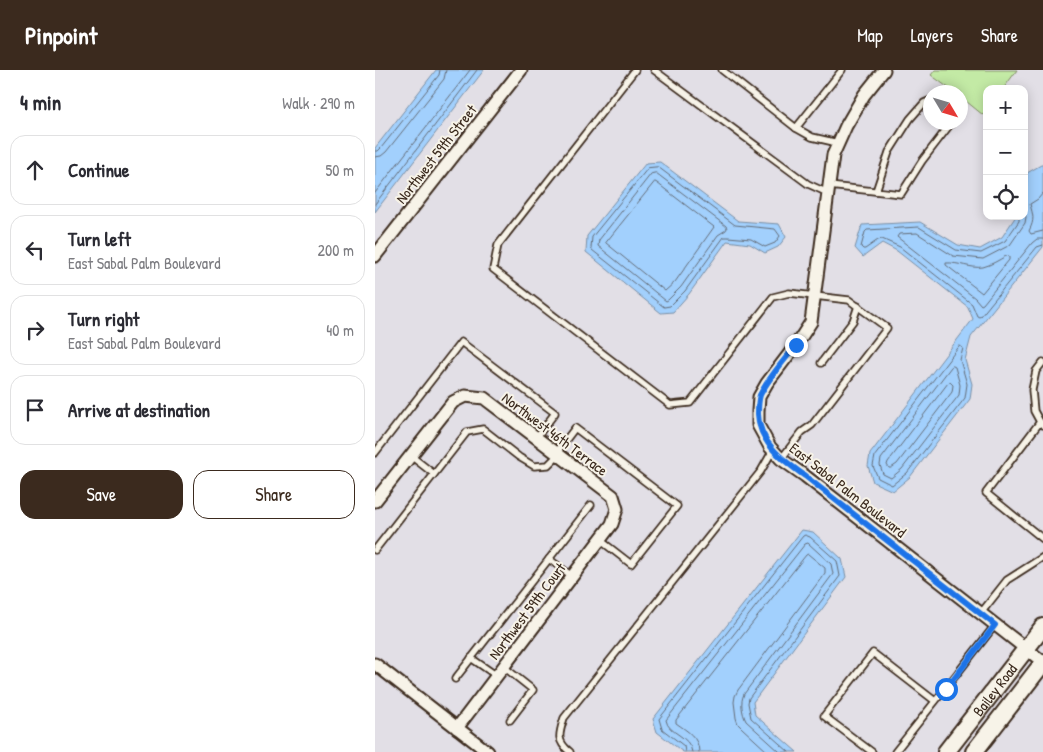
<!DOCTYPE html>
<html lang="en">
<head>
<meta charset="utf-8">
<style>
	:root { --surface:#fff; --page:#f2f2f3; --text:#2b2b33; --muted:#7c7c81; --line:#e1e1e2; --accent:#3b2a1e }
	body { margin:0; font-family:"Patrick Hand",sans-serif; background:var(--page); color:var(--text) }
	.controls { position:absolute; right:15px; top:15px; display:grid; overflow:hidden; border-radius:10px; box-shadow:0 2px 12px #0003 }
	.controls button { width:45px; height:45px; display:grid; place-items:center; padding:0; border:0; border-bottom:1px solid var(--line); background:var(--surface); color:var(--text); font:25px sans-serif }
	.compass { position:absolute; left:548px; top:15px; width:45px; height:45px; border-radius:50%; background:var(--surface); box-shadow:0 2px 12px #0003; rotate:128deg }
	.stop { position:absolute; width:15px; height:15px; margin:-11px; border:4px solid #1a73e8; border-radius:50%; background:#fff }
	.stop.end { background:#1a73e8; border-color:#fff; box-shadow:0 1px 5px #0008 }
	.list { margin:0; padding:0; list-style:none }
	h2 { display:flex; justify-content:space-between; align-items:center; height:65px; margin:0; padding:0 20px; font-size:21px }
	h2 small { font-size:16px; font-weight:400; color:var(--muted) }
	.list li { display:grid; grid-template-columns:32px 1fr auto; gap:15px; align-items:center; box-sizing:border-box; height:70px; margin:0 10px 10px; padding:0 10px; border:1px solid var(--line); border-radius:15px }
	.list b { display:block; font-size:19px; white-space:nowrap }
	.list p { margin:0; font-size:16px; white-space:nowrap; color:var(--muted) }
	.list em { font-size:16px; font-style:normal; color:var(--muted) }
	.actions { display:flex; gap:10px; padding:15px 20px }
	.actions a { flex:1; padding:11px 0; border:1px solid var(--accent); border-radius:15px; text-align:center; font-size:18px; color:var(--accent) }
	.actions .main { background:var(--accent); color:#fff }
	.icon { flex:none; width:28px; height:28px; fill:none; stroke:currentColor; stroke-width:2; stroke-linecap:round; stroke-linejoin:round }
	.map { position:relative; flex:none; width:668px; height:682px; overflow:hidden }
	header { display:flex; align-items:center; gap:30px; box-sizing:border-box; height:70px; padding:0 25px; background:var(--accent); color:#fff }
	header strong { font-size:24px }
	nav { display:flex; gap:28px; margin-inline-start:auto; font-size:18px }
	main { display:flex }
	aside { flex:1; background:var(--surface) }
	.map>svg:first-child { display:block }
	.green { fill:#c3eaa5; stroke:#7f8a62 }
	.water { fill:#a2d0fd; stroke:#798ea4 }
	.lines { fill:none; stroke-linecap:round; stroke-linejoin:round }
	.shore { stroke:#646c77; stroke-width:1 }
	.lane-casing { stroke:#3b2a1e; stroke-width:9 }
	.street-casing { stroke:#3b2a1e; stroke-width:15 }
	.secondary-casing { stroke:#3b2a1e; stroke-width:20 }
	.lane { stroke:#f7f3e8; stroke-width:5.5 }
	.street { stroke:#f7f3e8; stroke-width:11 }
	.secondary { stroke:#f7f3e8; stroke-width:16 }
	.route { stroke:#1a73e8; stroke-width:6 }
	.labels { text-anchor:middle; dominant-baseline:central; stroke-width:4; stroke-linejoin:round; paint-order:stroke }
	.street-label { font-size:15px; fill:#3b2a1e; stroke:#f7f3e8 }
</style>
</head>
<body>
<header>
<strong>Pinpoint</strong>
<nav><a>Map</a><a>Layers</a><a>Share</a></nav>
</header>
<main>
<aside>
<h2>4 min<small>Walk · 290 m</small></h2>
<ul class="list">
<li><svg class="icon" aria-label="ahead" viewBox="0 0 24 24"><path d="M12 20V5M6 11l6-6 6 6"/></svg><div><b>Continue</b></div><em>50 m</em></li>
<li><svg class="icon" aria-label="left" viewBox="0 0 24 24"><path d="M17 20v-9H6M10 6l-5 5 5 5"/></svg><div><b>Turn left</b><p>East Sabal Palm Boulevard</p></div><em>200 m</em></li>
<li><svg class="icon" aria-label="right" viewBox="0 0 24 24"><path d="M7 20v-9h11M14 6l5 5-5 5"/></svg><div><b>Turn right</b><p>East Sabal Palm Boulevard</p></div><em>40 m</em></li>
<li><svg class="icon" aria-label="arrive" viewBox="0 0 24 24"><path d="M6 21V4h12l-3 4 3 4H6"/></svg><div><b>Arrive at destination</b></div></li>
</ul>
<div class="actions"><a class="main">Save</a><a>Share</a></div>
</aside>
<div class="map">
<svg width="668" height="682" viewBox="0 0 668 682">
	<rect width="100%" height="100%" fill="#e2dfe6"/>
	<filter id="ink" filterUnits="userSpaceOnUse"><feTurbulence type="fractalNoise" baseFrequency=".02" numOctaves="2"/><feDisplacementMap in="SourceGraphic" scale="10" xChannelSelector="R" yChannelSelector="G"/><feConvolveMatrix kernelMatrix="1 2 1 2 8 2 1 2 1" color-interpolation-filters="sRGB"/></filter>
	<g filter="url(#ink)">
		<path class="green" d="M 560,0 L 642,0 L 628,19 L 612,19 L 612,40 L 608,45 L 586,27 L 586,22 L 579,22 L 556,5 Z"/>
		<g class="water">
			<path d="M 61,0 L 109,0 L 0,142 L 0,78 Z"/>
			<path d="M 285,92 L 363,151 L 404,154 L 411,167 L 403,177 L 390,183 L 375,174 L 352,171 L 314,224 L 298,242 L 286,243 L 211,182 L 212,166 L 271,93 Z"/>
			<path d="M 666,95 L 668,95 L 668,177 L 596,267 L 590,290 L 597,314 L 595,329 L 535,407 L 518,421 L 498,412 L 493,396 L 495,384 L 598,249 L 593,237 L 522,181 L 507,173 L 488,187 L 480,178 L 487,155 L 545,152 L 583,175 L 605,179 L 627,167 L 641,146 L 649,146 L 649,133 L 651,131 L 652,103 Z"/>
			<path d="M 427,460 L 438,462 L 467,489 L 471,507 L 378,632 L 380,645 L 422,682 L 308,682 L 282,662 L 278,649 Z"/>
		</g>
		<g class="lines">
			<g class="shore">
				<path d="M 0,81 L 3,81 L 6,78 L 64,5 L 65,0"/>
				<path d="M 0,87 L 6,86 L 11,82 L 69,9 L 71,0"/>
				<path d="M 283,97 L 360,155 L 400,159 L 405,166 L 400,173 L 390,177 L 376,169 L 353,167 L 349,167 L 310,221 L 295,236 L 289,237 L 217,180 L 216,178 L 217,167 L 273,98 Z"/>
				<path d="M 281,103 L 351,156 L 352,158 L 351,160 L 343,165 L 306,217 L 293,230 L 291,231 L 223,176 L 224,170 L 276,104 Z"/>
				<path d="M 280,112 L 282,113 L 339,157 L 300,212 L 290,221 L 231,173 Z"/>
				<path d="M 0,123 L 95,0"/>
				<path d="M 668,123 L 663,129 L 655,134 C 658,146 660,149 654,161 L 656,164 L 668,161"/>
				<path d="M 0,134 L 102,0"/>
				<path d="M 649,141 L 651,147 L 650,153 L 635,175 L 608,189 L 578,186 L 542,163 L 524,164 L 522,167 L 600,228 L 606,235 L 608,234 L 657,173 L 662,169 L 668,169"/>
				<path d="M 644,146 L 644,151 L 630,171 L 606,183 L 581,180 L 544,157 L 492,160 L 490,162 L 486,177 L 488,179 L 490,179 L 503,170 L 507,169 L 525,177 L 597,234 L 602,246 L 604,247 L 606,246 L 662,177 L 668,175"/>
				<path d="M 631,186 L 634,187 L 634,190 L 607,223 L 571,195 L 571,193 C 583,192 596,199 608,197 C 616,195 624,190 631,186 Z"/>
				<path d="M 585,276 L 588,278 L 585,290 L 592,314 L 590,328 L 532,403 L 517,415 L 503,408 L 498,396 L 500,386 Z"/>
				<path d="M 578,296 L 580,297 L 585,315 L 584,325 L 527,399 L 516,408 L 508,404 L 505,395 L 506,389 L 576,297 Z"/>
				<path d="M 575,312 L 578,315 L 577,322 L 522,394 L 516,398 L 514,398 L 512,395 L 513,392 L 573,313 Z"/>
				<path d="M 310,682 L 309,676 L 287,659 L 284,649 L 428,466 L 430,465 L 435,467 L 462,491 L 465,506 L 374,628 L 373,633 L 376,648 L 414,682"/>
				<path d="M 317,682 C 315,665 293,664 291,650 L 430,474 L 433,473 L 456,494 L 458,504 L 369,624 C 365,632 367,643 371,651 L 405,682"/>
				<path d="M 324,682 C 324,667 312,661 301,653 L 301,650 L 431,485 L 433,484 L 450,498 L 450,503 L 363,620 L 360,626 L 359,632 L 361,648 L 363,654 L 367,658 L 393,682"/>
			</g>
			<g class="lane-casing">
				<g id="lane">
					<path d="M 260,0 L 123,175 L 118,199 L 295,335 L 315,333 L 398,227 L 414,223 L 474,230 L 512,258 L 437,355 L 427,362 L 406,389"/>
					<path d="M 279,0 L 433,114 L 453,123"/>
					<path d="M 347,0 L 421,58 L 467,0"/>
					<path d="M 421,58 L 437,67 L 463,73"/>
					<path d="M 454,116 L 526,124 L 547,91 L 577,52"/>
					<path d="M 501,121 L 514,82 L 535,49 L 549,33 L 556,30"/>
					<path d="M 446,293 L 478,251 L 483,236"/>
					<path d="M 665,352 L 659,341 L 657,320 L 661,301 L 668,292"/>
					<path d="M 668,355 L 665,352 L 611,423 L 668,469"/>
					<path d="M 0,383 L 86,272 L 180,343 L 161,368"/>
					<path d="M 181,383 L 200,358 L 302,436 L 256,494 L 225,470"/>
					<path d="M 36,386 L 59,404"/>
					<path d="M 0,480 L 92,362 L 108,359 L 144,387 L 159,396 L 173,395 L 183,385"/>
					<path d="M 174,489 L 216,435"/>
					<path d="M 606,543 L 632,510 L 668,487"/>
					<path d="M 96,588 L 122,606"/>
					<path d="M 129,597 L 158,620 L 135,650"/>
					<path d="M 80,609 L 174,489 L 197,506"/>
					<path d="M 195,682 C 181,671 184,664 189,648 L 386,401 L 398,380"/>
					<path d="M 497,682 L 449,646 L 498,583 L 560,631"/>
					<path d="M 520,682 C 554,639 587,598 620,555"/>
				</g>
			</g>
			<g class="street-casing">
				<g id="street">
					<path d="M 509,0 L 489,25 L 471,56 L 458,85 L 436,252 L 421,275 L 392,313 L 384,327 L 383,341 L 383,355 L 395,377 L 406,389 L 430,406 L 668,592"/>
					<path d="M 0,186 L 146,0"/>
					<path d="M 0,431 L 78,332 L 90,326 L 109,328 L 238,426 L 242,439 L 237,454 L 82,658"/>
					<path d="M 0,594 L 113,682"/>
				</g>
			</g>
			<g class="secondary-casing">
				<g id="secondary">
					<path id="s1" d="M 571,682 L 668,557"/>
					<path d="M 599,682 L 668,593"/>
				</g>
			</g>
			<use href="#lane" class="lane"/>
			<use href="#street" class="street"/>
			<use href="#secondary" class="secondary"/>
		</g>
	</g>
	<g class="lines" filter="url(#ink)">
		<path class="route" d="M 421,275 C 409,291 394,307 385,325 C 383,331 383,338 383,344 C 384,373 408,390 430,406 L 620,555 L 571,619"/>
	</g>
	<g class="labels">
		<g class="street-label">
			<text transform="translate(61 84) rotate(-52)">Northwest 59th Street</text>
			<text transform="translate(180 364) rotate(37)">Northwest 46th Terrace</text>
			<text transform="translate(473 420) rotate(38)">East Sabal Palm Boulevard</text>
			<text transform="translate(152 541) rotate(-53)">Northwest 59th Court</text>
			<text stroke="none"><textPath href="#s1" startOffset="79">Bailey Road</textPath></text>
		</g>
	</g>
</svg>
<div class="controls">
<button>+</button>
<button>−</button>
<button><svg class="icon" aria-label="locate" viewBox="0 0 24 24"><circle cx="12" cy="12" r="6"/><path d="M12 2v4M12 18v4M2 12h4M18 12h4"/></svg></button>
</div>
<svg class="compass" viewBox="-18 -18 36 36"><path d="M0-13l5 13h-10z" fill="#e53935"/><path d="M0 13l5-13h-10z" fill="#7c7c81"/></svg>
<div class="stop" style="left:571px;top:619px"></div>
<div class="stop end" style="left:421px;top:275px"></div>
</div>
</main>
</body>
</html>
